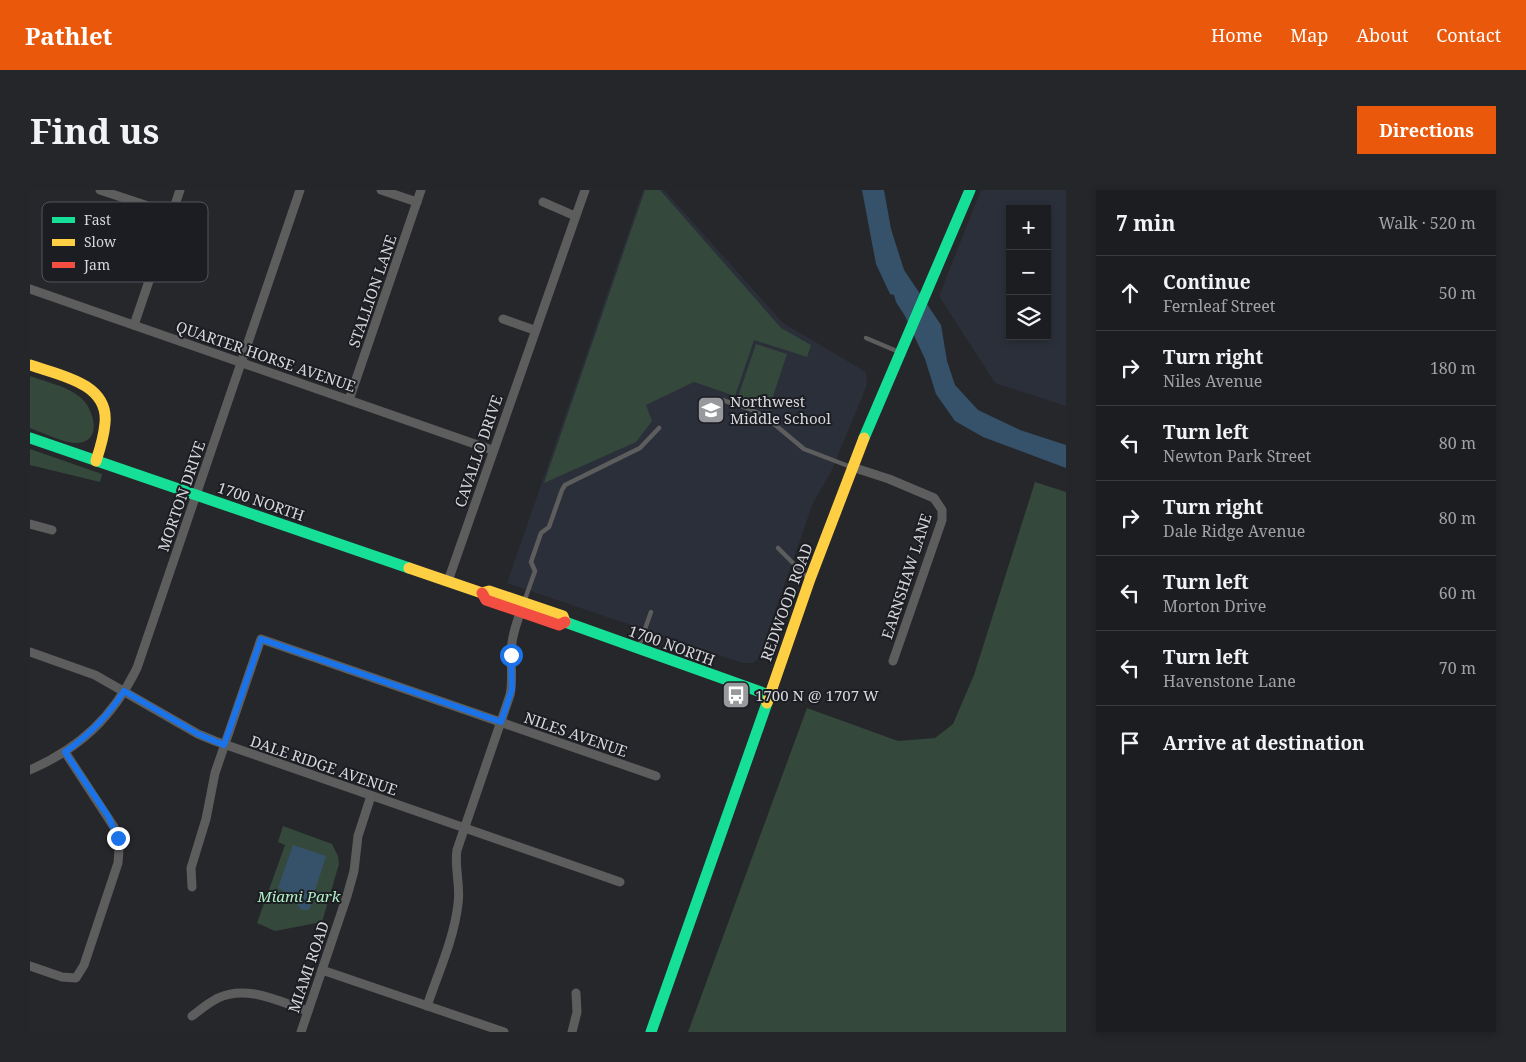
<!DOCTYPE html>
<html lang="en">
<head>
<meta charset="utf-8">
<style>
	:root { --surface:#1c1d20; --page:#252629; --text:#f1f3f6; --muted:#a0a2a5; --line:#3a3b3e; --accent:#ea580c }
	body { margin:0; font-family:"Noto Serif",serif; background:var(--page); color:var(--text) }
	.controls { position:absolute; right:15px; top:15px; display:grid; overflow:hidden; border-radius:0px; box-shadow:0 2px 8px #0003 }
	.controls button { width:45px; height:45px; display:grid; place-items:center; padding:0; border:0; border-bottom:1px solid var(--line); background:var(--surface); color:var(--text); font:25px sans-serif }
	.stop { position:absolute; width:15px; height:15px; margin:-11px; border:4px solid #1a73e8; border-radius:50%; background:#fff }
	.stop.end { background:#1a73e8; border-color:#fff; box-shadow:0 1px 5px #0008 }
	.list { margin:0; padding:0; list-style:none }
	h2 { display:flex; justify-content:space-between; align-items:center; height:65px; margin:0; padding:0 20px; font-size:21px }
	h2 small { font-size:16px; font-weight:400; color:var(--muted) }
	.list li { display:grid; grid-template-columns:32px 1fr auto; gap:15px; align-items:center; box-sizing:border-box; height:75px; padding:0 20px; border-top:1px solid var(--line) }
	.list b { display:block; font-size:19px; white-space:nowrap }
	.list p { margin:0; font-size:16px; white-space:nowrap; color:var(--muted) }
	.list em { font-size:16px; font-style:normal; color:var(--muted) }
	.icon { flex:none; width:28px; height:28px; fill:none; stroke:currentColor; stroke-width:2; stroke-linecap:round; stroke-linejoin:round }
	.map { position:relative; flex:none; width:1036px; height:842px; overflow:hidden; border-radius:0px }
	header { display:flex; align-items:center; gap:30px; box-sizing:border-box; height:70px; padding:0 25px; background:var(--accent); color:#fff }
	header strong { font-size:24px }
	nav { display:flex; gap:28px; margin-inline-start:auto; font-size:18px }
	.intro { display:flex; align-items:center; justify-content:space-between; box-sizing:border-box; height:120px; padding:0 30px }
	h1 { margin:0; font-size:35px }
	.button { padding:12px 22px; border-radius:0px; background:var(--accent); color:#fff; font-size:18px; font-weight:700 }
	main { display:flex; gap:30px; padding:0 30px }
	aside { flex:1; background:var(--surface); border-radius:0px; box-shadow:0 2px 8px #0003 }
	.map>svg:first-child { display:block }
	.built { fill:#2b2f39; fill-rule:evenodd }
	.green { fill:#34483b }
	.water { fill:#35526a }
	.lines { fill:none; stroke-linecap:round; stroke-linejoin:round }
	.lane { stroke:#5d5d5d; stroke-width:4.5 }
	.street { stroke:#5d5d5d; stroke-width:9 }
	.fast { stroke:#16e098; stroke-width:11 }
	.slow { stroke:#ffcf43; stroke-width:11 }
	.jam { stroke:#f24e42; stroke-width:11 }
	.route { stroke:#1a73e8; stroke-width:6 }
	.labels { text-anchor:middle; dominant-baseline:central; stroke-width:4; stroke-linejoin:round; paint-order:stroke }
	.street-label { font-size:15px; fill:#d6d7db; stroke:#1b1d23 }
	.poi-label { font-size:15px; fill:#d6d7db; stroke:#1b1d23; text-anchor:start }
	.park-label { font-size:15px; font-style:italic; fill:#b0f0c4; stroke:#1b1d23 }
	.key { fill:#1b1d23; stroke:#53555a; stroke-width:1 }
	.key-label { font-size:14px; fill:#d6d7db }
</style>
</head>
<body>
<header>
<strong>Pathlet</strong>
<nav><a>Home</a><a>Map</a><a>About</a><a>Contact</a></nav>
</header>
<div class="intro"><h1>Find us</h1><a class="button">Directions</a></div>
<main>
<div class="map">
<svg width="1036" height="842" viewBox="0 0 1036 842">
	<rect width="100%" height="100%" fill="#26272a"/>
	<g class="built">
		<path d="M 613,0 L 634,0 L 753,133 L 836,182 L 837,195 L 801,282 L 783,313 L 732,458 L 728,469 L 723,473 L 712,473 L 477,393 Z"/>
		<path d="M 951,0 L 1036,0 L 1036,216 L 965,193 L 909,106 ZM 980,19 L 1017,19 L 1017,146 L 980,146 Z"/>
	</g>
	<g class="green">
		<path d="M 615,0 L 630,0 L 751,138 L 781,155 L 777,167 L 724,150 L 705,206 L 664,192 L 616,215 L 622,231 L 606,252 L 514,293 Z"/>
		<path d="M 726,154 L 757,164 L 739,218 L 708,207 Z"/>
		<path d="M 0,186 C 16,192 37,196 50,207 C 63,217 74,251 48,253 C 36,254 13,243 0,238 Z"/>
		<path d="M 0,259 L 72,284 L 70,292 L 0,275 Z"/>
		<path d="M 1005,292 L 1036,302 L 1036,842 L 658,842 L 777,518 L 868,551 L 905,548 L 923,534 L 944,485 Z"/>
		<path d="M 253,636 L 302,654 L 308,666 L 309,674 L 292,732 L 245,741 L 227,733 L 255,655 L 248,652 Z"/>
	</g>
	<g class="water">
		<path d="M 832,0 L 854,0 L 861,39 L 874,80 L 911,135 L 917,171 L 925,195 L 948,220 L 990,240 L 1036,255 L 1036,278 L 953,247 L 925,231 L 906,204 L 895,169 L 875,126 L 866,112 L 864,105 L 860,104 L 846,74 Z"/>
		<path d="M 263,655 L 296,666 L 279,720 L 271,720 L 262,705 L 248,698 Z"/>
	</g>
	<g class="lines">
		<g class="lane">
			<path d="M 836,148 L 869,162"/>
			<path d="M 692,210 L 720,219 L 737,228 L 774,259 L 821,277"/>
			<path d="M 748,358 L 779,389"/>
			<path d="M 494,412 L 505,381 L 501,372 L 511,343 L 519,337 L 532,300 L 535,295 L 610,258 L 629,238"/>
			<path d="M 609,456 L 621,422"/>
		</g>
		<g class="street">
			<path d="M 70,0 L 142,24"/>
			<path d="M 351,0 L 387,12"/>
			<path d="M 513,12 L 545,26"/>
			<path d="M 0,99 L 462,260"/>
			<path d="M 473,129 L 504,140"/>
			<path d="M 104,135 L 150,0"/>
			<path d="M 319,210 L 391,0"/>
			<path d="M 822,277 L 859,289 L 904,308 L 912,320 L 912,330 L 863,471"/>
			<path d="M 0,334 L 22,340"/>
			<path d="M 418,391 L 555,0"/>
			<path d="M 0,462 L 65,485 L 168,544 L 185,551 L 590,692"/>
			<path d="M 0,580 C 50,558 83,527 107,478 L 270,0"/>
			<path d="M 162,697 L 161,678 L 176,629 L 185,583 L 231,449 L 626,586"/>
			<path d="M 0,776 L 32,787 L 46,788 L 54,775 L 88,673 L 89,660 L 84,637 L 35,562"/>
			<path d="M 292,780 L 474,842"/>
			<path d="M 397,816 C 408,783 424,749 428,714 C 431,696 424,678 427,660 L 480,505 C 483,491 481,478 481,464 C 481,448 487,432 492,417"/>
			<path d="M 162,826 C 170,820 178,813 188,808 C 217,794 250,812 278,821"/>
			<path d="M 271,842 L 317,706 L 324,681 L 328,646 L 341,606"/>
			<path d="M 542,842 L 547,822 L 546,803"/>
		</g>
		<g class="fast">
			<path d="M 0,248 L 379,378"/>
			<path d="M 834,248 L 940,0"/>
			<path d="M 535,432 L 739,505"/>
			<path d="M 621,842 L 737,513"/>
		</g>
		<g class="slow">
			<path d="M 0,175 C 29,185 79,193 75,233 C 74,246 70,259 66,271"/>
			<path d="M 379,378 L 452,403 L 459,401 L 533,426 L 535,432"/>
			<path d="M 737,513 L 780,389 L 834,248"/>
		</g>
		<path class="jam" d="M 452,403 L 456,410 L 529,435 L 535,432"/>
	</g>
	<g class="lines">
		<path class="route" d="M 88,648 L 78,626 L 35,562 C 59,545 78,526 94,501 L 168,544 L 194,555 L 231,449 L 471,532 L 482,499 L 481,465"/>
	</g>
	<defs>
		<g id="school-square" transform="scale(1.4375)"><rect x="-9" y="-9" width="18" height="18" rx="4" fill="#98999d" stroke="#1b1d23"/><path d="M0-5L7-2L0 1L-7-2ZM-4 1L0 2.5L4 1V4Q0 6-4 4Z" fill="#fff"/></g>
		<g id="bus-square" transform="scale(1.4375)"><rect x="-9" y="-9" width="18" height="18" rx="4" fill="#98999d" stroke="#1b1d23"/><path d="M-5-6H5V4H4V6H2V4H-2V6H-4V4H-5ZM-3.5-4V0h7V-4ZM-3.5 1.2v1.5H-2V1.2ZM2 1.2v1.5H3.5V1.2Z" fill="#fff"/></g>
	</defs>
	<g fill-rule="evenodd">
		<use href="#school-square" x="681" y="220"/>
		<use href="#bus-square" x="706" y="505"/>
	</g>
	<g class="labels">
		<g class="street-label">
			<text transform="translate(342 101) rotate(-71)">STALLION LANE</text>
			<text transform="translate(236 166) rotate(19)">QUARTER HORSE AVENUE</text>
			<text transform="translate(448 261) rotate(-71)">CAVALLO DRIVE</text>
			<text transform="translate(151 306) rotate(-71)">MORTON DRIVE</text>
			<text transform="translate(231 311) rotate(19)">1700 NORTH</text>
			<text transform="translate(876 386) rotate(-72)">EARNSHAW LANE</text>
			<text transform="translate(756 412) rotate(-70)">REDWOOD ROAD</text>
			<text transform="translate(642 455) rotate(20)">1700 NORTH</text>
			<text transform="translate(546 544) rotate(19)">NILES AVENUE</text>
			<text transform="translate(294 575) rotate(19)">DALE RIDGE AVENUE</text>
			<text transform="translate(278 777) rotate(-71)">MIAMI ROAD</text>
		</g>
		<g class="poi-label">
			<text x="700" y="211">Northwest<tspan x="700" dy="17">Middle School</tspan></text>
			<text x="725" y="505">1700 N @ 1707 W</text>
		</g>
		<g class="park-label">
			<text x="269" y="706">Miami Park</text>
		</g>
	</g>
	<rect x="12" y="12" width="166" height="80" rx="8" class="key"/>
	<rect x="22" y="27" width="23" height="6" fill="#16e098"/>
	<rect x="22" y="49" width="23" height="7" fill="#ffcf43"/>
	<rect x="22" y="72" width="23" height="6" fill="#f24e42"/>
	<g class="key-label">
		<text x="54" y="35">Fast</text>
		<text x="54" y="57">Slow</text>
		<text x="54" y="80">Jam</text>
	</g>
</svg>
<div class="controls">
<button>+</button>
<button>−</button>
<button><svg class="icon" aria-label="layers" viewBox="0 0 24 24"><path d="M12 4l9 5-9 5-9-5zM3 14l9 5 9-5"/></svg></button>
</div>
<div class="stop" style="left:481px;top:465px"></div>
<div class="stop end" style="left:88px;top:648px"></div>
</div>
<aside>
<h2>7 min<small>Walk · 520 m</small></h2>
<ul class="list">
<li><svg class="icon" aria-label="ahead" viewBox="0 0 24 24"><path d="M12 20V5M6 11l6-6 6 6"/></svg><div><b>Continue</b><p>Fernleaf Street</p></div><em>50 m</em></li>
<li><svg class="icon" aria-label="right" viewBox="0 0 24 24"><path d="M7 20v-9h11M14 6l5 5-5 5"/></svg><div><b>Turn right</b><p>Niles Avenue</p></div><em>180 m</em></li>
<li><svg class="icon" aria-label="left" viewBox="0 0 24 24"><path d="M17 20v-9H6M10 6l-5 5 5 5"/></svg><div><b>Turn left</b><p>Newton Park Street</p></div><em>80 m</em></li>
<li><svg class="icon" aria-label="right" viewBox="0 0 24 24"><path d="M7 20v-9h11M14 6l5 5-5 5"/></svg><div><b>Turn right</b><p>Dale Ridge Avenue</p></div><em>80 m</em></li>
<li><svg class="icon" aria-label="left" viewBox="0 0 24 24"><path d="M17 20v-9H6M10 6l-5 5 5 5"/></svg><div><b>Turn left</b><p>Morton Drive</p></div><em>60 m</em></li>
<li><svg class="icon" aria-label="left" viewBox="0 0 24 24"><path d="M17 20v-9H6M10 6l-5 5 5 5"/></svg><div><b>Turn left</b><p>Havenstone Lane</p></div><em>70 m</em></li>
<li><svg class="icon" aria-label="arrive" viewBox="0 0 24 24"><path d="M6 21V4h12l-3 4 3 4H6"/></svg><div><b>Arrive at destination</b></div></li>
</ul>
</aside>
</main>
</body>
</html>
